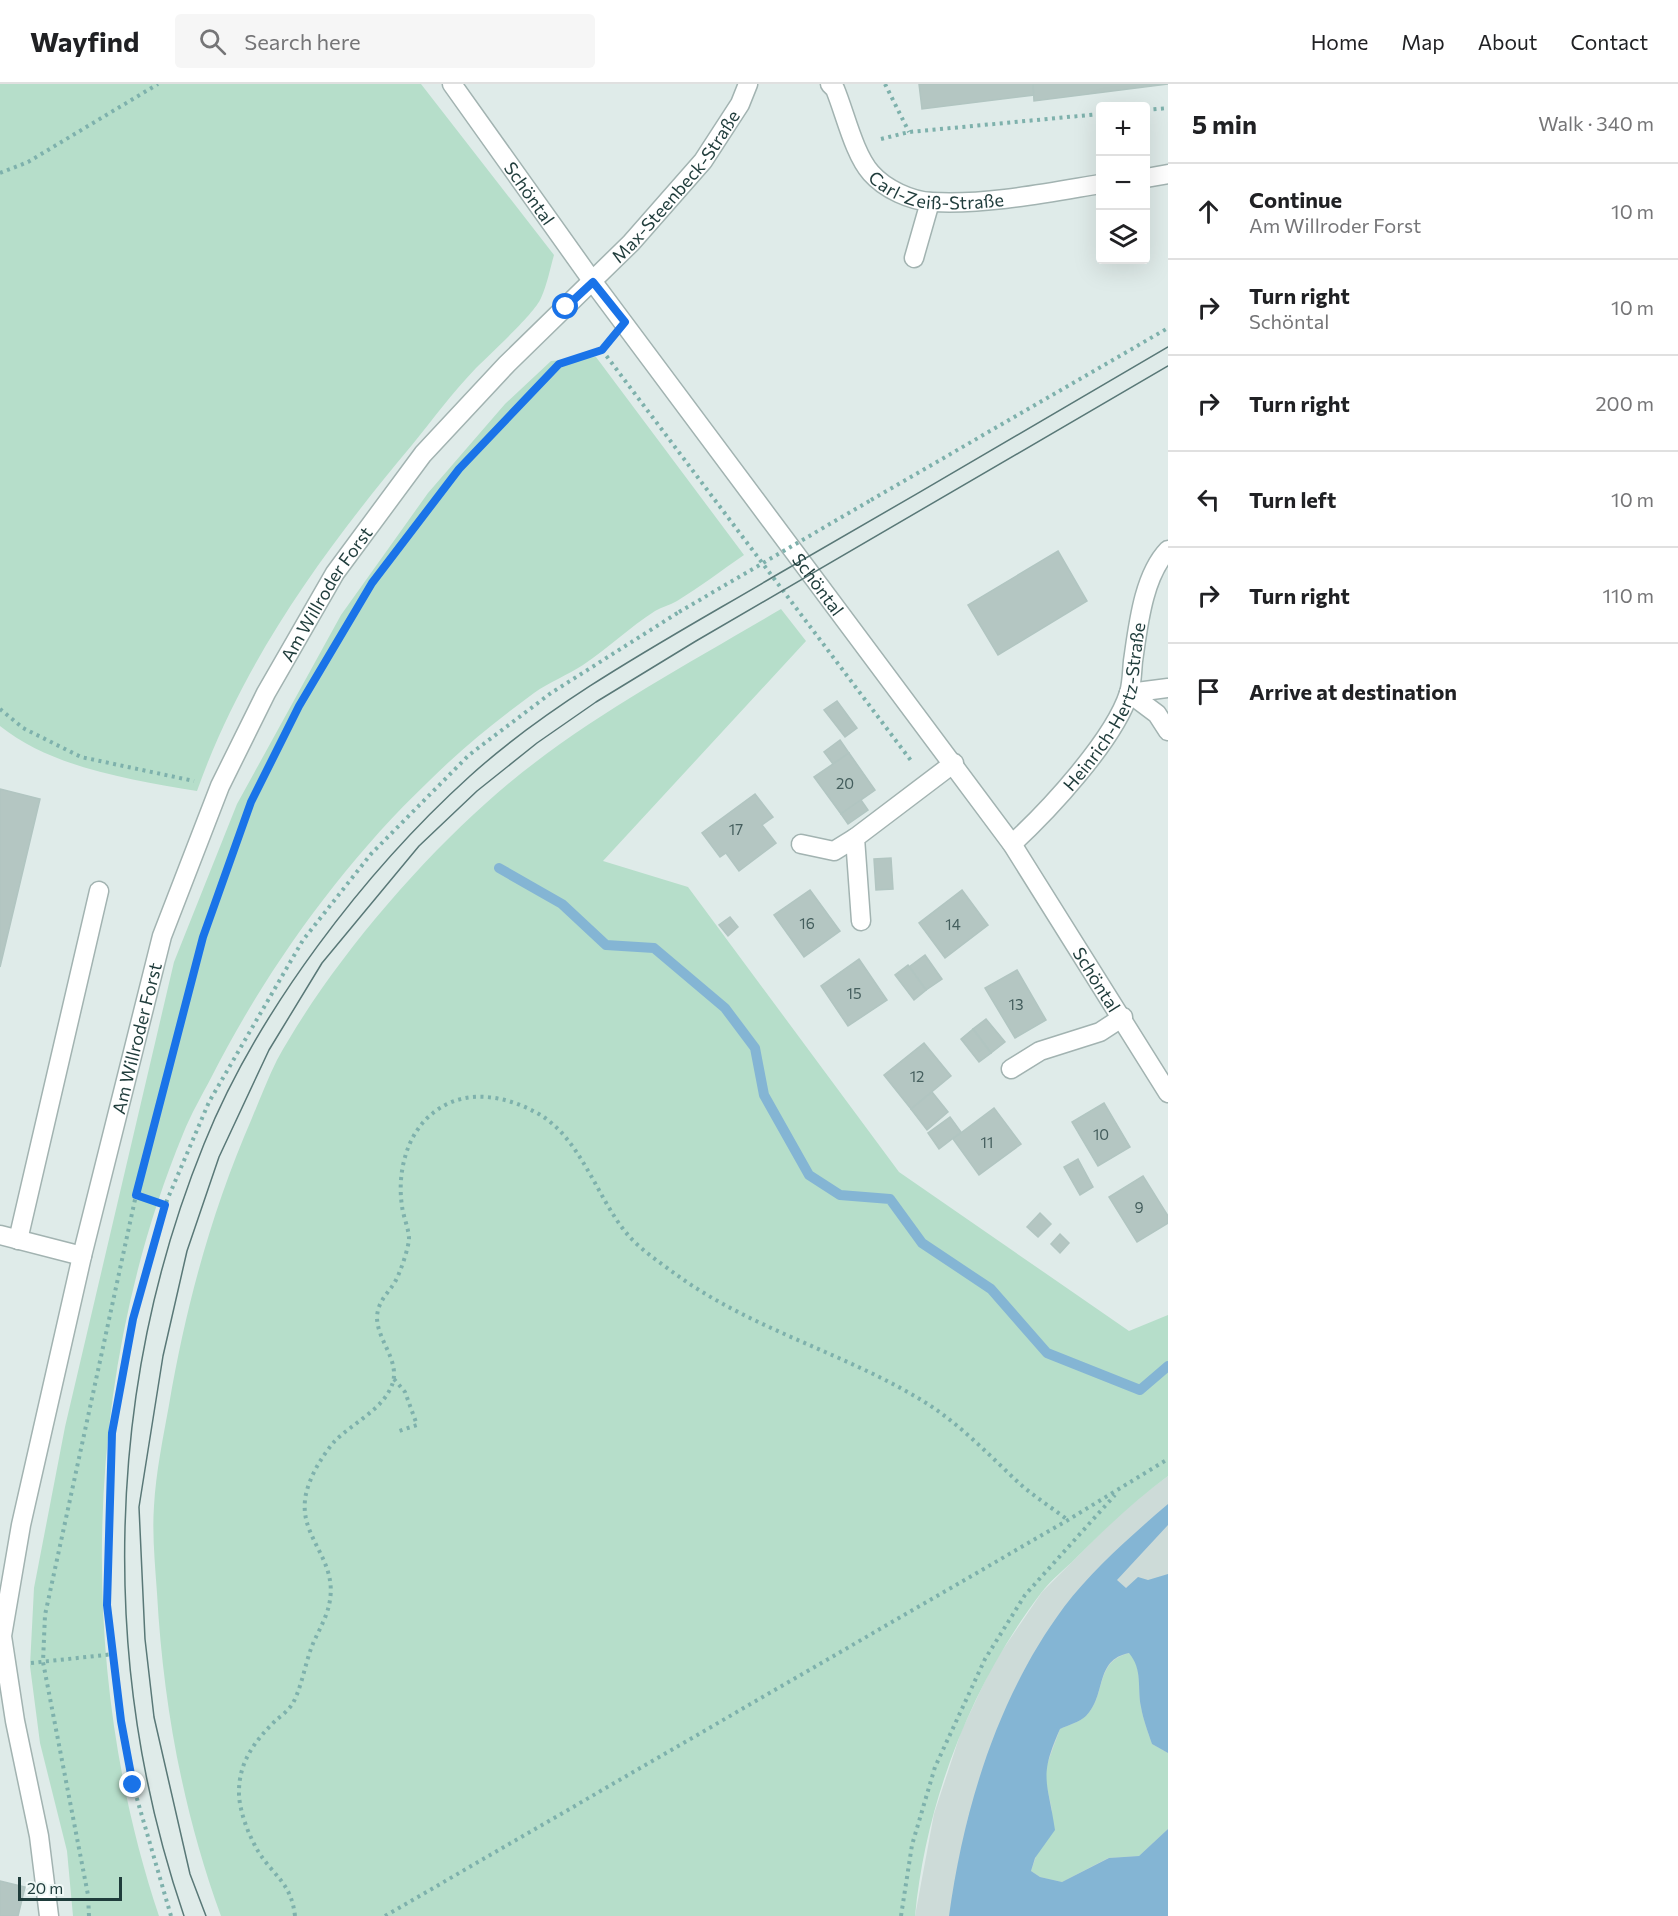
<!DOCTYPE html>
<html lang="en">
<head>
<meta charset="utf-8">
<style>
	:root { --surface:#fff; --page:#f6f6f6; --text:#202124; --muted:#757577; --line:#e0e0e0 }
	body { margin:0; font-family:Commissioner,sans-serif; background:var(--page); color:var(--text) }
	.controls { position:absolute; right:18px; top:18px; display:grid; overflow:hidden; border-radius:6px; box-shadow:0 6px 24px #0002 }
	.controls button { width:54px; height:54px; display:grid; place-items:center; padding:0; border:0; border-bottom:2px solid var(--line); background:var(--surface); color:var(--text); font:30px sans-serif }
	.scale { position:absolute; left:18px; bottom:15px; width:104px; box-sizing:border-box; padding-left:6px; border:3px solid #1f3c3b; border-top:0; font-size:16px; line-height:21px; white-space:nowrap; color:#1f3c3b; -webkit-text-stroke:4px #f0f8f6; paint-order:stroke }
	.stop { position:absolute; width:18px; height:18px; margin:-14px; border:4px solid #1a73e8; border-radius:50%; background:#fff }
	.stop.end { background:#1a73e8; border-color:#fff; box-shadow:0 2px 6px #0008 }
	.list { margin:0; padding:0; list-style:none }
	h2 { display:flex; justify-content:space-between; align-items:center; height:78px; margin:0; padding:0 24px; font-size:26px }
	h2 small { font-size:20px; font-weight:400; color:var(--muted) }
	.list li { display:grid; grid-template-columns:39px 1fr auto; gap:18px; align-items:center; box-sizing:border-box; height:96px; padding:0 24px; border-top:2px solid var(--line) }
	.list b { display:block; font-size:22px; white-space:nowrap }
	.list p { margin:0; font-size:20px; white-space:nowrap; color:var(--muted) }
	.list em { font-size:20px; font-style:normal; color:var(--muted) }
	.icon { flex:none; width:33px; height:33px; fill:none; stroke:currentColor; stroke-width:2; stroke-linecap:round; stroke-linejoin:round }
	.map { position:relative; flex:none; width:1168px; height:1832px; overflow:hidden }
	header { display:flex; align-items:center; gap:36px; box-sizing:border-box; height:84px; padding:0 30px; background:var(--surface); border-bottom:2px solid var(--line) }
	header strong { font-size:28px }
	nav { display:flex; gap:33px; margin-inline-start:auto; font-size:21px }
	.search { width:420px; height:54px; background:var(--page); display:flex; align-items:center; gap:15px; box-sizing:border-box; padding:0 21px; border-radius:6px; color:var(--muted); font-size:22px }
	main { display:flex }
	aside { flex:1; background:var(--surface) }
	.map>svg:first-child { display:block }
	.built { fill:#cddbd8 }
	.green { fill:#b6deca }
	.water { fill:#84b5d4 }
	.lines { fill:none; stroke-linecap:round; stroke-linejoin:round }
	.stream { stroke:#84b5d4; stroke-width:10 }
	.building { fill:#b4c6c2; stroke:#b1c5c1; stroke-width:1.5 }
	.minor-casing { stroke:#a2b3b1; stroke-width:21 }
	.path { stroke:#7eb1ac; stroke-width:4; stroke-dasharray:3 4.5; stroke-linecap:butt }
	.minor { stroke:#fff; stroke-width:18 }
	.tram { stroke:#597877; stroke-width:1.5 }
	.path-bridge { stroke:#7eb1ac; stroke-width:4; stroke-dasharray:3 4.5; stroke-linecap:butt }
	.route { stroke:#1a73e8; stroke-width:8 }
	.labels { text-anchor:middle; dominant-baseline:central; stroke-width:5; stroke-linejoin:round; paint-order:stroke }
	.number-label { font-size:15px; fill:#445e5d }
	.street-label { font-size:18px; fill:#1f3c3b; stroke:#f0f8f6 }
</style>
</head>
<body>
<header>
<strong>Wayfind</strong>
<div class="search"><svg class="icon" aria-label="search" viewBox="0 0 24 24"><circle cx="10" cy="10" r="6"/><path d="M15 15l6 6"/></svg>Search here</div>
<nav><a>Home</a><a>Map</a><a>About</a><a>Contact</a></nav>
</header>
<main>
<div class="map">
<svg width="1168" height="1832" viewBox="0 0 1168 1832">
	<rect width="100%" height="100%" fill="#dfebe9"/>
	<path class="built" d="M 1168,1392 L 1168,1832 L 915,1832 L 934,1730 L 961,1648 L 993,1580 L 1042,1508 L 1129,1421 Z"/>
	<g class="green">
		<path d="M 0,0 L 421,0 L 554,171 C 550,185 547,201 541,214 C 535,229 490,270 476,284 C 453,308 433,335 412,361 C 324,466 243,577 197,707 C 132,696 52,684 0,642 Z"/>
		<path d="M 596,273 L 744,471 C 722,486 700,503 677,517 C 670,521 662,523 655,527 C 630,543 608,564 583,581 C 568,591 549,598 534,609 C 497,636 460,666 428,698 C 342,780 266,886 212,992 C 202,1011 191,1030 183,1050 C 83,1292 76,1585 159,1832 L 73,1832 L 67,1767 L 40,1659 L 30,1582 L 34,1504 L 65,1343 L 174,878 L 237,720 L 341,531 L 428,409 L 505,320 L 551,277 Z"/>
		<path d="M 781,525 L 806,557 L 603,777 L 688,803 L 899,1088 L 1129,1247 L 1168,1231 L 1168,1392 C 1134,1417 1106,1444 1076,1474 C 1065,1485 1051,1496 1041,1509 C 971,1601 926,1717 915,1832 L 221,1832 C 183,1728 163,1619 157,1509 C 155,1480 152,1450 154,1422 C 156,1388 163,1354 169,1321 C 186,1221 212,1126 252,1034 C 260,1015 268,994 277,976 C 326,887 409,788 485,720 C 572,641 680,585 781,525 Z"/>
		<path d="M 1130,1569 C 1143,1586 1137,1603 1141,1623 C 1143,1635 1148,1648 1152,1660 L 1168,1669 L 1168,1745 L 1139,1772 L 1108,1774 L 1062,1798 L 1040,1793 L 1031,1787 L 1052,1726 L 1044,1689 L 1060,1645 C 1068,1641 1080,1638 1086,1632 C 1107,1611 1094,1577 1130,1569 Z"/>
	</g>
	<path class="water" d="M 1168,1420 L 1168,1441 L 1117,1496 L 1126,1504 L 1138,1493 L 1148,1496 L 1168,1490 L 1168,1669 L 1152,1660 C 1148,1648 1143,1635 1141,1623 C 1137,1603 1143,1586 1129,1569 C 1094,1576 1107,1611 1086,1632 C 1080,1638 1068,1641 1060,1645 C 1038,1694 1048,1697 1055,1746 L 1035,1774 L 1031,1787 L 1040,1793 L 1062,1798 L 1109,1774 L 1139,1772 L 1168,1745 L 1168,1832 L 949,1832 C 964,1723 998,1612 1064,1523 C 1093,1485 1132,1451 1168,1420 Z"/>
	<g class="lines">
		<path class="stream" d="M 499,784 L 562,820 L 606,861 L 654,864 L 725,924 L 755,964 L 764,1011 L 809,1091 L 840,1111 L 890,1115 L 922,1159 L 991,1205 L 1047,1269 L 1140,1306 L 1168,1282"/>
	</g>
	<g class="building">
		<path d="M 919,0 L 1033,0 L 1034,11 L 922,25 Z"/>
		<path d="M 1033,0 L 1168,0 L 1034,17 Z"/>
		<path d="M 1058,467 L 1087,517 L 998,571 L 968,521 Z"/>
		<path d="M 837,617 L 857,644 L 845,653 L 824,626 Z"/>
		<path d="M 840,656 L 849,669 L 833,680 L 824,668 Z"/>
		<path d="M 849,669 L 875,706 L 841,730 L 814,693 Z"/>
		<path d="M 0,705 L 40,715 L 0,883 Z"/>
		<path d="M 755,710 L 773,733 L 762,741 L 776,759 L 739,787 L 726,769 L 720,773 L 702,749 Z"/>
		<path d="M 861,716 L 868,726 L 848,740 L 841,730 Z"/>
		<path d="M 891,774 L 893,805 L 876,806 L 874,775 Z"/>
		<path d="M 810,806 L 840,847 L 804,873 L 774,831 Z"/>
		<path d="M 962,806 L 988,841 L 945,874 L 919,839 Z"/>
		<path d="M 730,833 L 738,843 L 728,852 L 719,841 Z"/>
		<path d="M 925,871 L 942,895 L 926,906 L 909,883 Z"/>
		<path d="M 859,875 L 887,916 L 848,942 L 821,902 Z"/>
		<path d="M 908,881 L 926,906 L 914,916 L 895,891 Z"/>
		<path d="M 1017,886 L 1046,936 L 1015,954 L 985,904 Z"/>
		<path d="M 986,935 L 1005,958 L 991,969 L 973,945 Z"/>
		<path d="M 973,945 L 991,969 L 979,978 L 961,955 Z"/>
		<path d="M 924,959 L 951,992 L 911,1025 L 884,991 Z"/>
		<path d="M 932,1008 L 948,1028 L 927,1046 L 911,1025 Z"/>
		<path d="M 1104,1019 L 1130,1063 L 1098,1082 L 1072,1038 Z"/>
		<path d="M 994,1024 L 1021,1060 L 979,1091 L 953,1055 Z"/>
		<path d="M 950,1033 L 961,1048 L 939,1065 L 928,1049 Z"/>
		<path d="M 1078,1075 L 1093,1103 L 1080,1111 L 1064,1083 Z"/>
		<path d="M 1143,1092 L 1168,1132 L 1168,1139 L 1137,1158 L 1109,1113 Z"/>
		<path d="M 1040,1129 L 1051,1140 L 1038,1153 L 1027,1143 Z"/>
		<path d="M 1060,1150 L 1069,1159 L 1060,1169 L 1051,1160 Z"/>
		<path d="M 0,1797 L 25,1803 L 18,1832 L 0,1832 Z"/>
	</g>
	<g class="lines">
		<g class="minor-casing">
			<g id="minor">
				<path id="s1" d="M 452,0 L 593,198 L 1012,760 L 1168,1009"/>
				<path id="s2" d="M 830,0 L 835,5 C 845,29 854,70 871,89 C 885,105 911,117 932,118 C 987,121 1046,109 1100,100"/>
				<path d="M 1146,94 L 1168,90"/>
				<path d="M 914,174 L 930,118"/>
				<path d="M 1129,609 L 1157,630 L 1168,647"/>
				<path d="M 1129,609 L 1168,604"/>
				<path d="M 801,760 L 834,767 L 855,754"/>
				<path id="s3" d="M 1012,760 C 1049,726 1114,656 1129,609 C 1132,599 1132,587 1133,577 C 1138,543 1143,492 1168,466"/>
				<path d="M 861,837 L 855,754 L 954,679"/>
				<path d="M 1011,985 L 1040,967 L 1100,948 L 1123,933"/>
				<path d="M 0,1151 L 82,1172"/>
				<path d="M 18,1156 L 99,807"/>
				<path id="s4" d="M 49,1832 L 39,1752 L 15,1637 L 2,1552 L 21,1441 L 82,1172 L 162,852 L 220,702 L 266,609 L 335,489 L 423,370 L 507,280 L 631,159 L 703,77 L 740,20 L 748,0"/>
			</g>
		</g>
		<g class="path">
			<path d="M 885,0 L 909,48"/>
			<path d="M 1146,26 L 1168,24"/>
			<path d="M 881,55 L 909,48 L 1100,30"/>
			<path d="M 0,89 L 28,78 L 158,0"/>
			<path d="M 602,266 L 912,678"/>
			<path d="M 871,416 L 1168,244"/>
			<path d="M 0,625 L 23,644 L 81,673 L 194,697"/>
			<path d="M 136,1111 L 165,1121"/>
			<path d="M 394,1295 L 405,1308 L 417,1341 L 399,1347"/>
			<path d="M 31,1579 L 114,1570"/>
			<path d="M 89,1832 L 88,1811 L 43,1578 L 45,1531 L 136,1111 L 203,853 L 251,718 L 299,622 L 373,499 L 459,385 L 559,280 L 602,266 L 607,261"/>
			<path d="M 171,1832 L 133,1701 L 121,1637 L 107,1521 L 112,1349 L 133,1235 L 165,1121 L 209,1018 L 303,856 L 371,770 L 469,671 L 551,609 L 679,528"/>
			<path d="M 295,1832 C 291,1798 274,1793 258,1767 C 249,1752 240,1729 239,1711 C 238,1679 254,1658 275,1637 C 281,1632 289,1626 293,1619 C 302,1602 305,1580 312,1562 C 316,1552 322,1542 326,1531 C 346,1477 296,1457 306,1410 C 310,1392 322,1372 334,1358 C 352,1339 385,1325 393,1298 C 399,1275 377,1256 377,1233 C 378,1216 389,1209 396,1196 C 401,1186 408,1166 409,1155 C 409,1145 403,1132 402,1122 C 397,1090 406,1050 433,1029 C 464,1004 504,1011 537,1029 C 581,1053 597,1115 628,1151 C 640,1165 659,1178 674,1189 C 750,1245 843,1268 923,1317 C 959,1339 990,1372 1020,1400 C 1035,1413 1052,1424 1068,1436"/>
			<path d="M 385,1832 L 1068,1436 L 1168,1375"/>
			<path d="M 901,1832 L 912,1761 L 935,1683 L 985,1575 L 1025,1511 L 1115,1411"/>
		</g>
		<use href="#minor" class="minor"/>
		<g class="tram">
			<path d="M 184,1832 C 99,1583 105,1304 204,1060 C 257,928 365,787 470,692 C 556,614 673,552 773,493 C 905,417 1037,340 1168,263"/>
			<path d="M 206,1832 L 190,1790 L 154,1633 L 145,1555 L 139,1423 L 163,1272 L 187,1167 L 219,1073 L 269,966 L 322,879 L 419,762 L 477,707 L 537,659 L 596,618 L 696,557 L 1168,282"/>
		</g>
		<path class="path-bridge" d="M 679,528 L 871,416"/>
	</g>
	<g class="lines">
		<path class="route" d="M 133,1701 L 121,1637 L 107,1521 L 112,1349 L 133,1235 L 165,1121 L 136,1111 L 203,853 L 251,718 L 299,622 L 372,499 L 459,385 L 559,280 L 602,266 L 625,238 L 593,198 L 566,223"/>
	</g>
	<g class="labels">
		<g class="number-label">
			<text x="845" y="699">20</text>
			<text x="736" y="745">17</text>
			<text x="807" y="839">16</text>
			<text x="953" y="840">14</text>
			<text x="854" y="909">15</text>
			<text x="1016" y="920">13</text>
			<text x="917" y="992">12</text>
			<text x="1101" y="1050">10</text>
			<text x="987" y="1058">11</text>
			<text x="1139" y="1123">9</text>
		</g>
		<g class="street-label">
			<text stroke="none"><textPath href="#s2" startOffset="170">Carl-Zeiß-Straße</textPath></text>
			<text stroke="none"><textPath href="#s4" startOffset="1922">Max-Steenbeck-Straße</textPath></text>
			<text stroke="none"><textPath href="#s1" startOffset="134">Schöntal</textPath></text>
			<text stroke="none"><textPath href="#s1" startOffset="620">Schöntal</textPath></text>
			<text stroke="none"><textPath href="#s4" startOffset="1383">Am Willroder Forst</textPath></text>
			<text stroke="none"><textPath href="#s3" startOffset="171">Heinrich-Hertz-Straße</textPath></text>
			<text stroke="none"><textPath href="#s1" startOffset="1104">Schöntal</textPath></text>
			<text stroke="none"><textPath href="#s4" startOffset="897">Am Willroder Forst</textPath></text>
		</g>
	</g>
</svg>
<div class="controls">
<button>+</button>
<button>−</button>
<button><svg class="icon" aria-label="layers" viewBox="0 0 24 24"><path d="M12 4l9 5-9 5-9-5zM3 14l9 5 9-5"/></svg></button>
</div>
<div class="scale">20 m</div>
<div class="stop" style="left:566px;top:223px"></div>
<div class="stop end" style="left:133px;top:1701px"></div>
</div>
<aside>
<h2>5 min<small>Walk · 340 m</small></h2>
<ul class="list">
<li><svg class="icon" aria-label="ahead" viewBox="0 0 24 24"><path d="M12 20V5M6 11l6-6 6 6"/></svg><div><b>Continue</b><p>Am Willroder Forst</p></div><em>10 m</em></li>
<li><svg class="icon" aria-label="right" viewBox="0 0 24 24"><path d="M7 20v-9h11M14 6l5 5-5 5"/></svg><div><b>Turn right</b><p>Schöntal</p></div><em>10 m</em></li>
<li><svg class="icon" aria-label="right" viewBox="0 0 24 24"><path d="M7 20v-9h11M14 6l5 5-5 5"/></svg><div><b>Turn right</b></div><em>200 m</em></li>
<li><svg class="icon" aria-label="left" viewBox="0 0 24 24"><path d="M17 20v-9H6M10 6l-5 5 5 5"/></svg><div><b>Turn left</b></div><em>10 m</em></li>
<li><svg class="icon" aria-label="right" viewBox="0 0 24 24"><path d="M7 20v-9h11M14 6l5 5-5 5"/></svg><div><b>Turn right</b></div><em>110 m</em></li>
<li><svg class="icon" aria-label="arrive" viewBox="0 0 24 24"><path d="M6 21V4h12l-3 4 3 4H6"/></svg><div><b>Arrive at destination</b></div></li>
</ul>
</aside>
</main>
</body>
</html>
